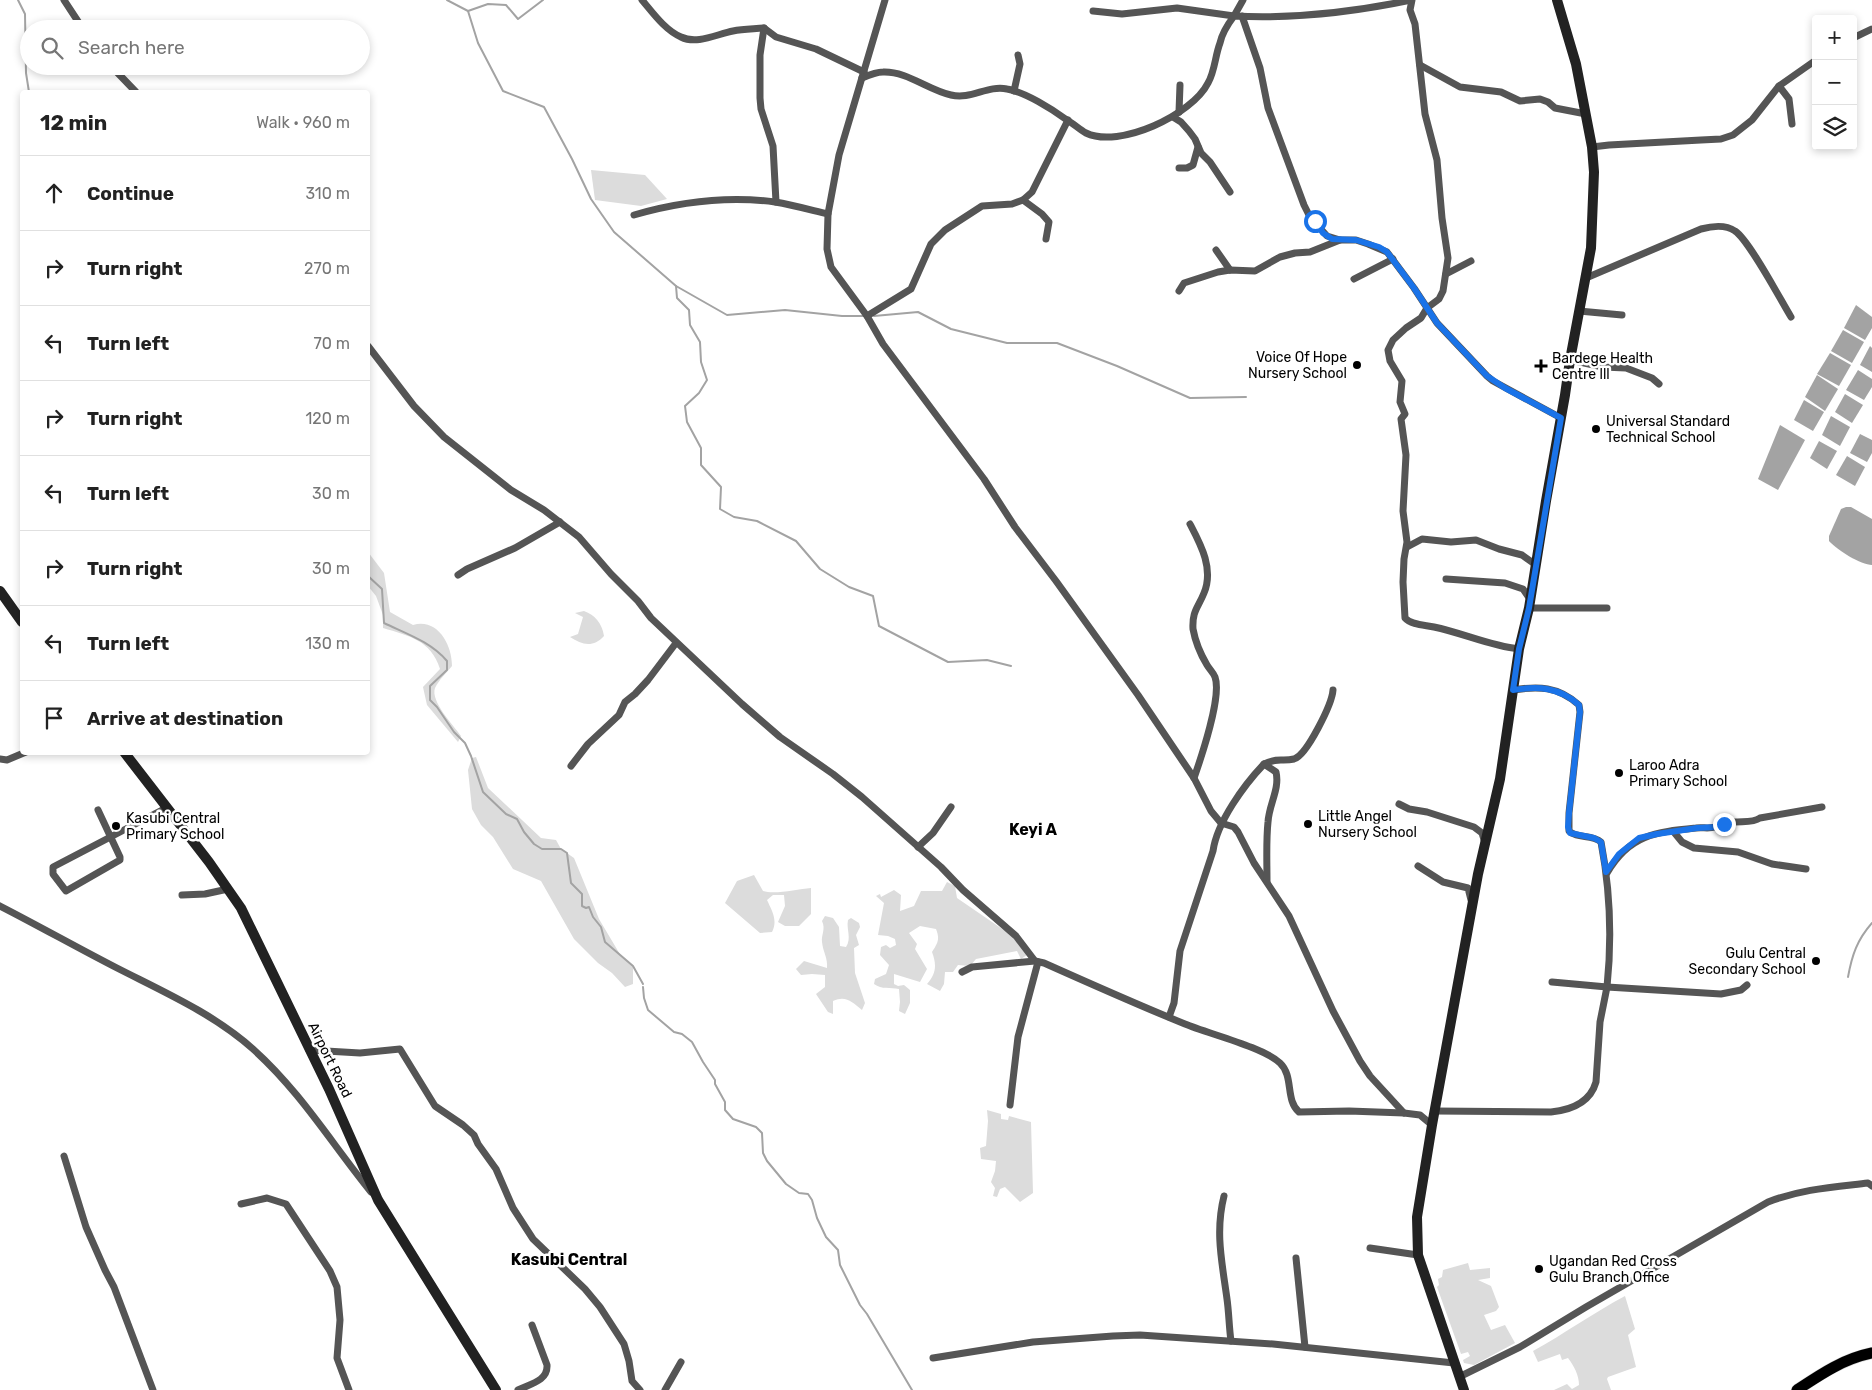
<!DOCTYPE html>
<html lang="en">
<head>
<meta charset="utf-8">
<style>
	:root { --surface:#fff; --page:#f6f6f6; --text:#222; --muted:#767676; --line:#e0e0e0 }
	body { margin:0; font-family:Rubik,sans-serif; background:var(--page); color:var(--text) }
	.controls { position:absolute; right:15px; top:15px; display:grid; overflow:hidden; border-radius:5px; box-shadow:0 2px 8px #0003 }
	.controls button { width:45px; height:45px; display:grid; place-items:center; padding:0; border:0; border-bottom:1px solid var(--line); background:var(--surface); color:var(--text); font:25px sans-serif }
	.stop { position:absolute; width:15px; height:15px; margin:-11px; border:4px solid #1a73e8; border-radius:50%; background:#fff }
	.stop.end { background:#1a73e8; border-color:#fff; box-shadow:0 1px 5px #0008 }
	.list { margin:0; padding:0; list-style:none }
	h2 { display:flex; justify-content:space-between; align-items:center; height:65px; margin:0; padding:0 20px; font-size:21px }
	h2 small { font-size:16px; font-weight:400; color:var(--muted) }
	.list li { display:grid; grid-template-columns:32px 1fr auto; gap:15px; align-items:center; box-sizing:border-box; height:75px; padding:0 20px; border-top:1px solid var(--line) }
	.list b { display:block; font-size:19px; white-space:nowrap }
	.list em { font-size:16px; font-style:normal; color:var(--muted) }
	.icon { flex:none; width:28px; height:28px; fill:none; stroke:currentColor; stroke-width:2; stroke-linecap:round; stroke-linejoin:round }
	.map { position:relative; flex:none; width:1872px; height:1390px; overflow:hidden }
	.search { position:absolute; background:var(--surface); box-shadow:0 2px 8px #0003; left:20px; top:20px; width:350px; height:55px; display:flex; align-items:center; gap:12px; box-sizing:border-box; padding:0 18px; border-radius:28px; color:var(--muted); font-size:19px }
	.panel { position:absolute; background:var(--surface); box-shadow:0 2px 8px #0003; left:20px; top:90px; width:350px; height:665px; border-radius:5px }
	.map>svg:first-child { display:block }
	.green { fill:#dcdcdc }
	.water { fill:#a3a3a3 }
	.lines { fill:none; stroke-linecap:round; stroke-linejoin:round }
	.stream { stroke:#a3a3a3; stroke-width:2 }
	.primary-casing { stroke:#dbdbdb; stroke-width:12 }
	.street { stroke:#555; stroke-width:7 }
	.secondary { stroke:#222; stroke-width:10 }
	.primary { stroke:#000; stroke-width:11 }
	.route { stroke:#1a73e8; stroke-width:6 }
	.poi-dot { fill:#000; stroke:#fff; stroke-width:2 }
	.labels { text-anchor:middle; dominant-baseline:central; stroke-width:5; stroke-linejoin:round; paint-order:stroke }
	.poi-label { font-size:14px; fill:#000; stroke:#fff; text-anchor:start }
	.street-label { font-size:14px; fill:#000; stroke:#fff }
	.quarter-label { font-size:16px; font-weight:bold; fill:#000; stroke:#fff }
</style>
</head>
<body>
<div class="map">
<svg width="1872" height="1390" viewBox="0 0 1872 1390">
	<rect width="100%" height="100%" fill="#fff"/>
	<g class="green">
		<path d="M 591,170 L 645,175 L 667,199 L 641,206 L 595,200 Z"/>
		<path d="M 368,552 L 384,573 L 390,612 L 413,625 C 437,618 452,644 452,666 C 446,673 439,680 435,688 C 430,701 454,726 461,736 L 458,742 L 427,705 L 423,687 L 440,669 C 431,640 409,636 383,628 L 383,615 L 376,596 L 368,586 Z"/>
		<path d="M 584,611 C 595,615 602,623 604,636 C 593,648 582,645 570,637 L 578,634 L 583,617 L 575,613 Z"/>
		<path d="M 476,757 L 488,788 L 541,838 L 556,840 L 561,849 L 574,858 L 599,919 L 621,956 L 633,966 L 633,984 L 625,987 L 612,973 L 598,963 L 574,939 L 541,881 L 513,869 L 493,837 L 481,825 L 472,809 L 468,770 L 472,758 Z"/>
		<path d="M 754,875 L 763,891 C 775,895 797,889 811,888 L 811,914 L 799,926 L 785,926 L 778,922 L 785,906 L 784,895 L 773,895 L 767,900 C 772,911 778,920 772,932 L 760,933 L 725,903 L 737,881 Z"/>
		<path d="M 947,882 L 955,886 L 957,898 L 1011,935 L 1027,955 L 1021,959 L 1017,951 L 976,959 L 970,966 L 958,965 L 953,972 L 945,972 L 944,984 L 940,991 L 927,984 C 936,974 937,965 932,952 C 938,943 940,939 936,929 L 920,926 L 909,933 L 917,944 L 915,949 L 927,969 L 920,982 L 894,974 L 894,984 L 898,986 L 904,985 L 910,990 L 910,1003 L 905,1014 L 899,1011 L 900,1002 L 899,989 C 890,987 882,990 874,984 L 875,979 L 886,974 L 889,965 L 880,955 L 881,947 L 886,945 L 890,948 L 896,945 L 895,939 L 888,936 L 878,935 L 884,903 L 876,896 L 880,894 L 881,897 L 894,890 L 901,895 L 900,911 L 914,906 L 921,891 L 942,891 Z"/>
		<path d="M 825,916 L 833,918 L 839,927 L 840,946 L 846,947 C 852,938 846,929 848,920 L 851,918 L 859,923 L 860,927 L 856,935 L 859,945 L 854,948 L 855,973 L 865,1003 L 862,1010 C 852,1002 846,995 833,1001 L 833,1014 L 828,1012 L 816,994 L 825,987 L 825,975 L 812,974 L 801,975 L 796,969 L 804,961 L 827,968 C 828,958 823,952 822,942 C 821,935 826,929 822,921 Z"/>
		<path d="M 987,1110 L 1001,1114 L 1001,1119 L 1008,1120 L 1009,1116 L 1031,1122 L 1033,1193 L 1020,1202 L 1005,1187 L 1000,1189 L 997,1197 L 993,1196 L 995,1188 L 991,1182 L 995,1171 L 996,1161 L 981,1159 L 980,1148 L 986,1146 L 988,1121 Z"/>
		<path d="M 1468,1263 L 1470,1270 L 1490,1268 L 1490,1278 L 1478,1280 L 1491,1286 L 1499,1307 L 1496,1311 L 1484,1315 L 1491,1330 L 1505,1325 L 1515,1343 L 1474,1365 L 1464,1363 L 1463,1360 L 1470,1356 L 1468,1352 L 1461,1354 L 1437,1287 L 1439,1285 L 1438,1279 L 1442,1277 L 1443,1270 Z"/>
		<path d="M 1625,1296 L 1635,1329 L 1628,1335 L 1636,1367 L 1608,1377 L 1607,1379 L 1611,1390 L 1554,1390 L 1567,1384 L 1572,1389 L 1579,1385 C 1579,1375 1574,1366 1568,1358 L 1562,1360 L 1560,1354 L 1538,1362 L 1533,1351 C 1564,1334 1593,1313 1625,1296 Z"/>
	</g>
	<g class="water">
		<path d="M 1856,305 L 1872,317 L 1872,328 L 1865,340 L 1844,328 Z"/>
		<path d="M 1843,330 L 1864,342 L 1852,363 L 1831,351 Z"/>
		<path d="M 1870,346 L 1872,348 L 1872,372 L 1860,365 Z"/>
		<path d="M 1830,353 L 1851,365 L 1839,386 L 1817,374 Z"/>
		<path d="M 1858,370 L 1872,379 L 1872,387 L 1864,400 L 1846,390 Z"/>
		<path d="M 1817,375 L 1838,389 L 1825,411 L 1805,397 Z"/>
		<path d="M 1845,394 L 1863,405 L 1852,423 L 1835,412 Z"/>
		<path d="M 1804,400 L 1824,412 L 1813,431 L 1794,420 Z"/>
		<path d="M 1831,416 L 1850,427 L 1840,446 L 1822,435 Z"/>
		<path d="M 1780,425 L 1805,440 L 1778,490 L 1758,479 Z"/>
		<path d="M 1860,434 L 1872,440 L 1872,453 L 1867,462 L 1850,453 Z"/>
		<path d="M 1819,441 L 1837,451 L 1827,469 L 1810,458 Z"/>
		<path d="M 1847,456 L 1865,467 L 1855,486 L 1836,475 Z"/>
		<path d="M 1846,507 L 1851,507 L 1872,519 L 1872,565 C 1861,565 1837,550 1829,541 L 1829,536 L 1841,509 Z"/>
	</g>
	<g class="lines">
		<g class="stream">
			<path d="M 18,0 L 25,14 L 26,73 L 29,92"/>
			<path d="M 447,0 L 468,11 L 478,43 L 503,91 L 544,107 L 572,159 L 591,199 L 614,232 L 676,286 L 727,315 L 785,310 L 842,316 L 864,316"/>
			<path d="M 468,11 L 488,4 L 506,5 L 518,19 L 543,0"/>
			<path d="M 676,286 L 677,298 L 689,310 L 690,325 L 700,342 L 701,362 L 707,380 L 699,393 L 685,406 L 687,422 L 701,448 L 701,465 L 721,487 L 720,509 L 734,517 L 757,521 L 796,541 L 820,569 L 849,587 L 873,596 L 879,626 L 948,662 L 987,660 L 1011,666"/>
			<path d="M 874,316 L 918,312 L 951,329 L 1007,343 L 1057,343 L 1117,366 L 1190,398 L 1246,397"/>
			<path d="M 368,576 L 382,589 L 384,623 C 407,634 431,642 447,661 L 447,670 L 430,686 L 430,700 L 437,707 L 454,732 L 465,743 L 471,756 L 483,792 L 506,814 L 517,819 L 524,832 L 534,844 L 542,849 L 561,849 L 567,853 L 571,883 L 582,894 L 582,906 L 586,908 L 589,907 L 593,917 L 601,927 L 605,942 L 633,966 L 643,984"/>
			<path d="M 1848,977 C 1852,955 1857,940 1872,923"/>
			<path d="M 643,987 L 644,998 L 648,1010 L 674,1032 L 682,1034 L 692,1042 L 703,1062 L 715,1080 L 715,1084 L 725,1102 L 725,1110 L 733,1119 L 756,1127 L 762,1133 L 763,1153 L 767,1161 L 786,1184 L 799,1193 L 808,1194 L 812,1200 L 817,1218 L 826,1237 L 838,1250 L 840,1265 L 860,1305 L 867,1314 L 912,1390"/>
		</g>
		<g class="primary-casing">
			<path id="primary" d="M 1797,1390 C 1821,1374 1843,1359 1872,1353"/>
		</g>
		<g class="street">
			<path d="M 64,0 L 83,29"/>
			<path d="M 642,0 C 653,13 665,30 681,37 C 697,45 717,34 733,31 C 743,29 754,29 764,28 L 776,37 L 816,49 L 864,72"/>
			<path d="M 885,0 L 839,155 L 828,214 L 827,249 L 831,267 L 867,316 L 883,344 L 984,479 L 1015,527 L 1056,581 L 1138,695 L 1194,778 L 1211,811 L 1221,823 L 1234,827 L 1238,832 L 1254,863 L 1289,916 L 1333,1011 L 1360,1061 L 1370,1076 L 1404,1113"/>
			<path d="M 1412,0 L 1410,10 L 1415,24 L 1425,114 L 1437,160 L 1442,218 L 1448,258 L 1443,291 L 1439,299 L 1427,308 L 1421,318 L 1406,328 L 1393,340 L 1388,350 L 1390,361 L 1402,381 L 1400,402 L 1405,414 L 1401,419 L 1406,455 L 1403,511 L 1407,542 L 1404,559 L 1403,582 L 1405,618 C 1411,625 1425,625 1434,627 C 1463,633 1490,646 1519,649"/>
			<path d="M 1093,11 L 1122,14 L 1177,8 L 1234,16 L 1243,0"/>
			<path d="M 1242,16 L 1260,68 L 1268,108 L 1304,205 L 1310,217 L 1327,236 L 1340,240 L 1356,240 L 1368,244 L 1387,252 L 1414,288 L 1437,323 L 1487,376 L 1493,381 L 1561,418"/>
			<path d="M 764,28 L 760,55 L 760,98 L 761,109 L 773,146 L 776,202"/>
			<path d="M 1853,38 L 1872,29"/>
			<path d="M 1420,65 L 1460,87 L 1501,92 L 1520,101 L 1540,99 L 1548,102 L 1555,108 L 1586,114"/>
			<path d="M 111,66 L 136,92"/>
			<path d="M 862,78 C 869,75 876,72 883,72 C 907,71 928,90 951,95 C 971,100 987,85 1007,89 C 1025,92 1052,109 1067,120 C 1074,124 1080,130 1086,133 C 1119,149 1192,115 1208,83 C 1215,71 1215,56 1220,43 C 1222,33 1228,24 1234,16 C 1292,19 1354,12 1411,0"/>
			<path d="M 1779,86 L 1789,99 L 1792,124"/>
			<path d="M 1014,91 L 1020,64 L 1018,55"/>
			<path d="M 1179,112 L 1180,85"/>
			<path d="M 1173,117 L 1181,122 L 1189,131 L 1195,139 L 1201,153 L 1210,162 L 1230,192"/>
			<path d="M 1592,147 L 1609,145 L 1701,140 L 1721,139 L 1733,135 L 1752,120 L 1779,86 L 1816,60"/>
			<path d="M 1179,168 L 1187,168 L 1193,165 L 1198,147"/>
			<path d="M 1023,200 L 1042,214 L 1049,222 L 1046,239"/>
			<path d="M 634,215 C 679,202 729,196 775,202 C 793,205 811,210 828,214"/>
			<path d="M 1216,250 L 1230,270"/>
			<path d="M 1446,274 L 1471,261"/>
			<path d="M 1586,278 L 1701,229 C 1712,226 1725,224 1735,231 C 1749,240 1780,299 1791,317"/>
			<path d="M 1354,279 L 1393,259"/>
			<path d="M 1179,291 L 1184,283 L 1218,272 L 1230,270 L 1255,271 L 1280,257 L 1295,253 L 1310,252 L 1340,240"/>
			<path d="M 1579,311 L 1622,315"/>
			<path d="M 867,316 L 911,289 L 931,244 L 945,230 L 982,206 L 1012,204 L 1023,200 L 1032,192 L 1068,120"/>
			<path d="M 368,346 L 414,406 L 444,437 L 511,490 L 544,510 L 579,537 L 611,574 L 638,601 L 651,618 L 742,704 L 780,737 L 833,774 L 862,797 L 941,867 L 963,890 L 1016,936 L 1035,961 L 1044,963 C 1091,984 1138,1005 1185,1024 C 1209,1034 1263,1047 1280,1063 C 1294,1076 1285,1100 1299,1112 L 1349,1111 L 1404,1113 L 1420,1115 L 1432,1125"/>
			<path d="M 1570,360 L 1603,367 L 1626,368 L 1652,378 L 1659,384"/>
			<path d="M 1190,524 C 1201,545 1214,569 1204,593 C 1198,608 1192,611 1193,629 C 1195,640 1201,655 1207,665 C 1210,670 1213,672 1215,677 C 1222,696 1201,758 1194,778"/>
			<path d="M 1407,547 L 1422,539 L 1451,542 L 1476,540 L 1499,549 L 1522,555 L 1536,565"/>
			<path d="M 458,575 L 467,569 L 515,548 L 560,522"/>
			<path d="M 1446,579 L 1505,583 L 1523,589 L 1530,599"/>
			<path d="M 1529,608 L 1607,608"/>
			<path d="M 1513,690 C 1538,686 1558,686 1579,705 L 1580,712 L 1569,813 L 1569,831 C 1577,839 1592,834 1601,842 C 1610,889 1612,939 1607,987 L 1552,982"/>
			<path d="M 0,759 L 7,760 L 26,752"/>
			<path d="M 1264,764 L 1276,772 C 1280,789 1269,804 1268,822 C 1266,841 1267,861 1267,881"/>
			<path d="M 571,766 L 588,744 L 619,715 L 625,702 L 635,694 L 648,680 L 676,643"/>
			<path d="M 1399,804 L 1409,809 L 1427,812 L 1474,827 L 1482,833 L 1485,843"/>
			<path d="M 98,810 L 120,857 L 120,860 L 66,891 L 53,874 L 53,867 L 166,808"/>
			<path d="M 1673,831 L 1682,842 L 1694,848 L 1738,852 L 1772,864 L 1806,869"/>
			<path d="M 918,847 L 933,833 L 951,807"/>
			<path d="M 1418,866 L 1443,882 L 1468,888 L 1471,900"/>
			<path d="M 1607,873 C 1629,835 1655,832 1696,828 C 1702,827 1709,829 1715,827 C 1722,826 1727,823 1734,822 C 1743,821 1753,823 1760,818 L 1822,807"/>
			<path d="M 182,895 L 205,894 L 228,889"/>
			<path d="M 0,906 C 39,926 78,948 117,968 C 164,992 214,1014 253,1049 C 300,1091 332,1144 371,1192"/>
			<path d="M 962,972 L 972,967 L 1035,961"/>
			<path d="M 1169,1017 L 1174,1003 L 1180,951 L 1213,851 C 1217,822 1244,785 1264,764 C 1277,757 1282,762 1294,759 C 1307,755 1332,704 1333,690"/>
			<path d="M 309,1050 L 360,1053 L 400,1049 L 435,1106 L 463,1125 L 474,1135 L 478,1144 L 496,1169 L 513,1208 L 533,1239 L 585,1289 L 600,1307 L 624,1344 L 629,1361 L 632,1381 L 640,1390"/>
			<path d="M 1010,1105 L 1018,1037 L 1038,962"/>
			<path d="M 1435,1111 L 1551,1112 C 1571,1110 1590,1103 1596,1082 L 1600,1022 L 1607,987 L 1721,994 L 1741,990 L 1747,985"/>
			<path d="M 64,1156 L 86,1227 L 105,1270 L 114,1287 L 153,1390"/>
			<path d="M 1224,1196 C 1215,1232 1222,1262 1227,1299 C 1229,1313 1229,1327 1231,1341"/>
			<path d="M 241,1204 L 267,1198 L 286,1204 L 330,1271 L 337,1287 L 340,1320 L 337,1358 L 349,1390"/>
			<path d="M 1370,1248 L 1418,1255"/>
			<path d="M 1296,1258 L 1305,1347"/>
			<path d="M 933,1358 L 1033,1342 L 1113,1336 L 1140,1335 L 1273,1344 L 1454,1363"/>
			<path d="M 1459,1377 L 1520,1347 L 1586,1307 L 1768,1202 C 1801,1189 1834,1187 1868,1183 L 1872,1186"/>
			<path d="M 518,1390 C 530,1384 548,1381 547,1365 L 532,1325"/>
			<path d="M 665,1390 L 681,1362"/>
		</g>
		<g class="secondary">
			<path d="M 0,591 L 22,622"/>
			<path d="M 124,752 L 209,862 L 241,908 L 329,1089 L 378,1200 L 496,1390"/>
			<path d="M 1464,1390 L 1418,1255 L 1417,1217 L 1432,1125 L 1478,874 L 1500,779 L 1519,649 L 1529,608 L 1546,501 L 1565,395 L 1570,360 L 1591,248 L 1594,172 L 1592,147 L 1576,64 L 1557,0"/>
		</g>
		<use href="#primary" class="primary"/>
	</g>
	<g class="lines">
		<path class="route" d="M 1315,221 L 1323,233 L 1332,239 L 1356,240 L 1379,247 L 1387,252 L 1414,288 L 1437,323 L 1487,376 L 1505,388 L 1561,418 L 1529,608 L 1519,649 L 1513,690 C 1538,686 1559,687 1579,705 L 1580,712 L 1569,813 L 1568,827 L 1570,833 L 1594,838 L 1601,842 L 1606,872 L 1619,854 L 1639,838 L 1657,834 L 1697,828 L 1717,827 L 1724,824"/>
	</g>
	<g class="poi-dot">
		<circle cx="1357" cy="365" r="5"/>
		<path d="M1538.5 358.5h5v5h5v5h-5v5h-5v-5h-5v-5h5z"/>
		<circle cx="1596" cy="429" r="5"/>
		<circle cx="1619" cy="773" r="5"/>
		<circle cx="1308" cy="824" r="5"/>
		<circle cx="116" cy="826" r="5"/>
		<circle cx="1816" cy="961" r="5"/>
		<circle cx="1539" cy="1269" r="5"/>
	</g>
	<g class="labels">
		<g class="poi-label">
			<text x="1347" y="357" text-anchor="end">Voice Of Hope<tspan x="1347" dy="16">Nursery School</tspan></text>
			<text x="1552" y="358">Bardege Health<tspan x="1552" dy="16">Centre lll</tspan></text>
			<text x="1606" y="421">Universal Standard<tspan x="1606" dy="16">Technical School</tspan></text>
			<text x="1629" y="765">Laroo Adra<tspan x="1629" dy="16">Primary School</tspan></text>
			<text x="1318" y="816">Little Angel<tspan x="1318" dy="16">Nursery School</tspan></text>
			<text x="126" y="818">Kasubi Central<tspan x="126" dy="16">Primary School</tspan></text>
			<text x="1806" y="953" text-anchor="end">Gulu Central<tspan x="1806" dy="16">Secondary School</tspan></text>
			<text x="1549" y="1261">Ugandan Red Cross<tspan x="1549" dy="16">Gulu Branch Office</tspan></text>
		</g>
		<g class="street-label">
			<text transform="translate(330 1060) rotate(64)">Airport Road</text>
		</g>
		<g class="quarter-label">
			<text x="1033" y="829">Keyi A</text>
			<text x="569" y="1259">Kasubi Central</text>
		</g>
	</g>
</svg>
<div class="controls">
<button>+</button>
<button>−</button>
<button><svg class="icon" aria-label="layers" viewBox="0 0 24 24"><path d="M12 4l9 5-9 5-9-5zM3 14l9 5 9-5"/></svg></button>
</div>
<div class="stop" style="left:1315px;top:221px"></div>
<div class="stop end" style="left:1724px;top:824px"></div>
<div class="search"><svg class="icon" aria-label="search" viewBox="0 0 24 24"><circle cx="10" cy="10" r="6"/><path d="M15 15l6 6"/></svg>Search here</div>
<section class="panel">
<h2>12 min<small>Walk · 960 m</small></h2>
<ul class="list">
<li><svg class="icon" aria-label="ahead" viewBox="0 0 24 24"><path d="M12 20V5M6 11l6-6 6 6"/></svg><div><b>Continue</b></div><em>310 m</em></li>
<li><svg class="icon" aria-label="right" viewBox="0 0 24 24"><path d="M7 20v-9h11M14 6l5 5-5 5"/></svg><div><b>Turn right</b></div><em>270 m</em></li>
<li><svg class="icon" aria-label="left" viewBox="0 0 24 24"><path d="M17 20v-9H6M10 6l-5 5 5 5"/></svg><div><b>Turn left</b></div><em>70 m</em></li>
<li><svg class="icon" aria-label="right" viewBox="0 0 24 24"><path d="M7 20v-9h11M14 6l5 5-5 5"/></svg><div><b>Turn right</b></div><em>120 m</em></li>
<li><svg class="icon" aria-label="left" viewBox="0 0 24 24"><path d="M17 20v-9H6M10 6l-5 5 5 5"/></svg><div><b>Turn left</b></div><em>30 m</em></li>
<li><svg class="icon" aria-label="right" viewBox="0 0 24 24"><path d="M7 20v-9h11M14 6l5 5-5 5"/></svg><div><b>Turn right</b></div><em>30 m</em></li>
<li><svg class="icon" aria-label="left" viewBox="0 0 24 24"><path d="M17 20v-9H6M10 6l-5 5 5 5"/></svg><div><b>Turn left</b></div><em>130 m</em></li>
<li><svg class="icon" aria-label="arrive" viewBox="0 0 24 24"><path d="M6 21V4h12l-3 4 3 4H6"/></svg><div><b>Arrive at destination</b></div></li>
</ul>
</section>
</div>
</body>
</html>
